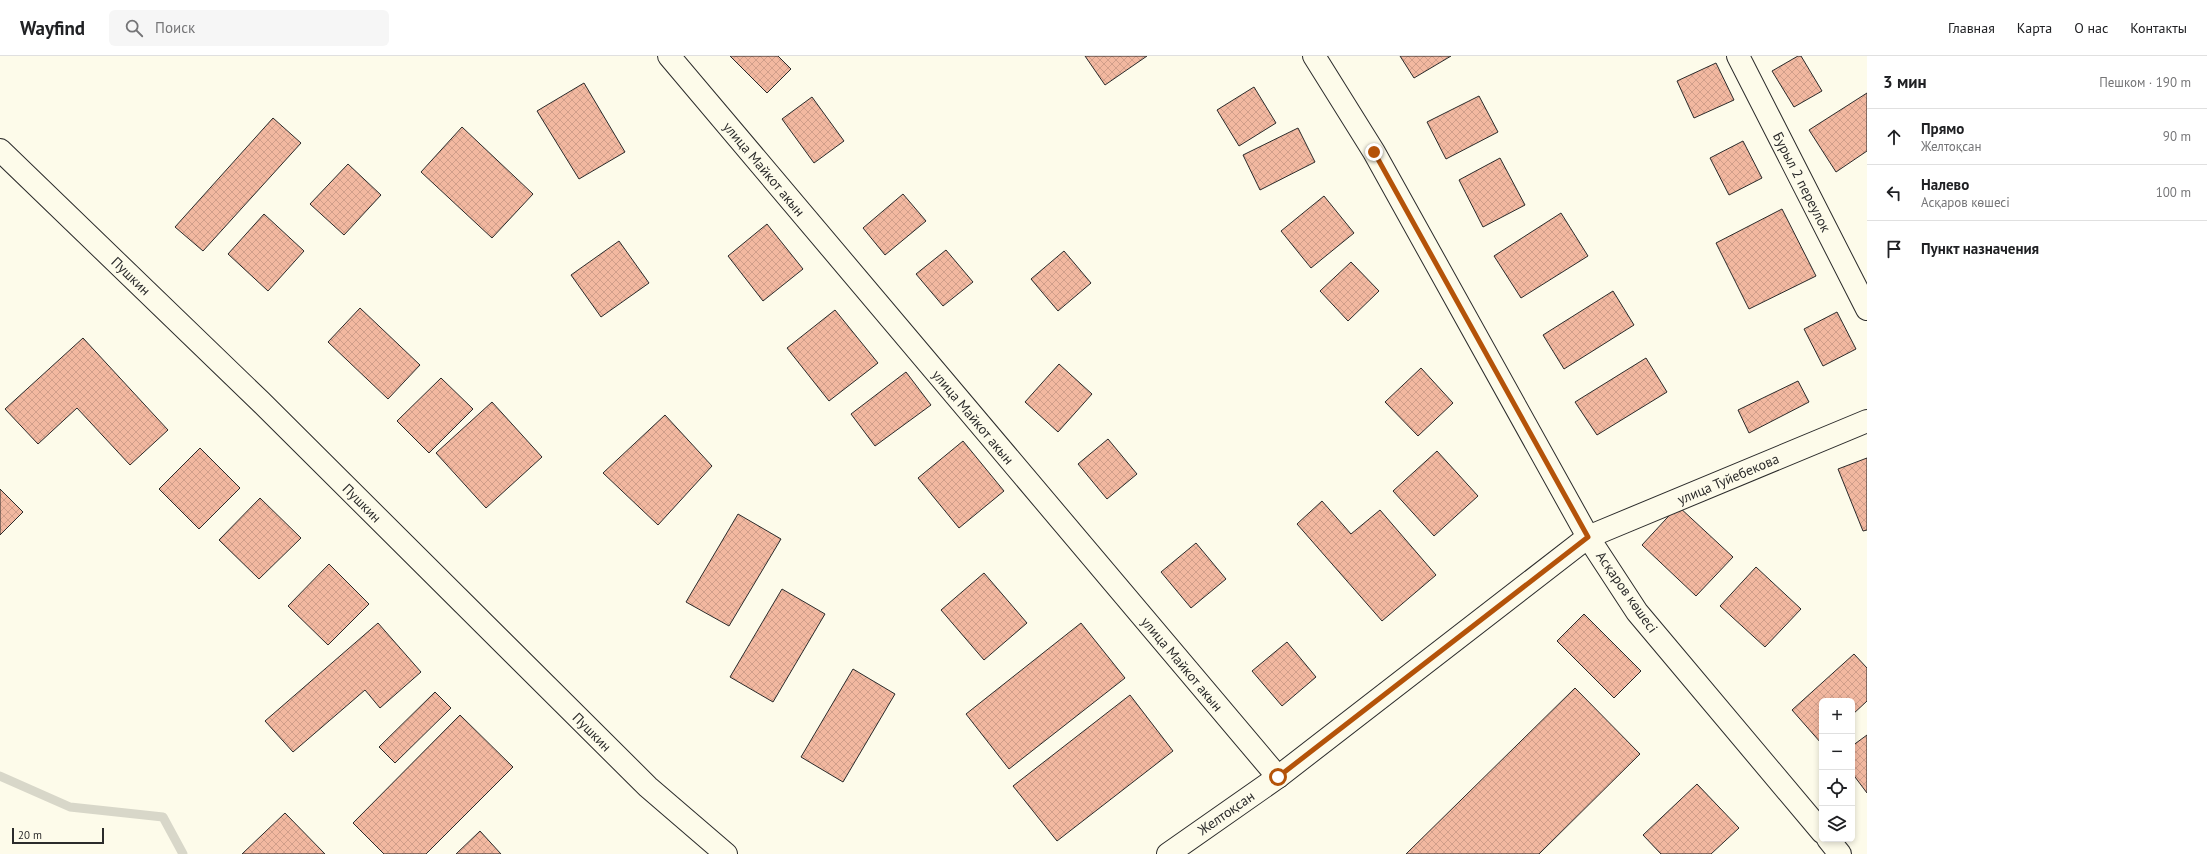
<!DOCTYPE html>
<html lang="ru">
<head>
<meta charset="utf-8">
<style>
	:root { --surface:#fff; --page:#f6f6f6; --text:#202124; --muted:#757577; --line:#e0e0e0 }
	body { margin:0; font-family:"PT Sans",sans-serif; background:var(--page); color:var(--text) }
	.controls { position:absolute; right:12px; bottom:12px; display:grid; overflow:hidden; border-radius:6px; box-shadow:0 2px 6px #0003 }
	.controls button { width:36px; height:36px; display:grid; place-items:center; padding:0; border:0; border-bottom:1px solid var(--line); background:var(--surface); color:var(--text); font:20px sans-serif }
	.scale { position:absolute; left:12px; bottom:10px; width:92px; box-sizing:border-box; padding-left:4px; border:2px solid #2b2b2b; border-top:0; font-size:11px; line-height:14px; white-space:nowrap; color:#2b2b2b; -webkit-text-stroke:3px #fdfbea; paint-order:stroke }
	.stop { position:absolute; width:12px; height:12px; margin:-9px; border:3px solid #b45309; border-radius:50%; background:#fff }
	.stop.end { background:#b45309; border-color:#fff; box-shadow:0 1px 4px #0008 }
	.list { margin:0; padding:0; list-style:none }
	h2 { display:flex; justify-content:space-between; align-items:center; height:52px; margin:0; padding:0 16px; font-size:17px }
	h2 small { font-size:13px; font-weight:400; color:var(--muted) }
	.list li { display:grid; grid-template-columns:26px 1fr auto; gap:12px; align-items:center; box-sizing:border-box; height:56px; padding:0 16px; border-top:1px solid var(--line) }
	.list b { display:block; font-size:15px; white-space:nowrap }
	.list p { margin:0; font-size:13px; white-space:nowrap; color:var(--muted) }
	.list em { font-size:13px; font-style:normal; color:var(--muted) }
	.icon { flex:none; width:22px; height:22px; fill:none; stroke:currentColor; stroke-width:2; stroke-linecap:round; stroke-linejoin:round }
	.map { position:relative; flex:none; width:1867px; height:798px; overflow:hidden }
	header { display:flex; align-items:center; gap:24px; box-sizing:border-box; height:56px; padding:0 20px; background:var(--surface); border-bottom:1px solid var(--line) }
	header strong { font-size:19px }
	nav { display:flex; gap:22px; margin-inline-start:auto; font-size:14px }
	.search { width:280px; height:36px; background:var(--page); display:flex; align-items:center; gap:10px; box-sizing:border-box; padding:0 14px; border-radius:6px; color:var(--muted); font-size:15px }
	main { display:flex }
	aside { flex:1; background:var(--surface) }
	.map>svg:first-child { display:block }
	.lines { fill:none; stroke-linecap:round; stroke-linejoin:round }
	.stream { stroke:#d8d7c9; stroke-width:9 }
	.building { fill:url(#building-cross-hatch); stroke:#2b2b2b }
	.minor-casing { stroke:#2b2b2b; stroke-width:24 }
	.tertiary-casing { stroke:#2b2b2b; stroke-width:24 }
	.secondary-casing { stroke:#2b2b2b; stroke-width:24 }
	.minor { stroke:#fdfbea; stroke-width:22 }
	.tertiary { stroke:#fdfbea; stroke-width:22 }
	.secondary { stroke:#fdfbea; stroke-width:22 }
	.route { stroke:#b45309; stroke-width:5 }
	.labels { text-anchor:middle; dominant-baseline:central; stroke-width:3; stroke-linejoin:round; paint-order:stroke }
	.street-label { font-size:14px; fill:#2b2b2b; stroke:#fdfbea }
</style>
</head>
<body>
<header>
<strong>Wayfind</strong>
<div class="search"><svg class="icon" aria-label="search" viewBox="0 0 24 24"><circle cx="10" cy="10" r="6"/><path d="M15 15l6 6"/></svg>Поиск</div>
<nav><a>Главная</a><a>Карта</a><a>О нас</a><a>Контакты</a></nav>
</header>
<main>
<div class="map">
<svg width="1867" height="798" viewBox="0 0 1867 798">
	<defs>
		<pattern id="building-cross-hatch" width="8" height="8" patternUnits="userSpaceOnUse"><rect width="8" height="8" fill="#f2b8a0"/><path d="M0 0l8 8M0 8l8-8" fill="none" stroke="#d09e8a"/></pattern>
	</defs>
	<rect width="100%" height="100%" fill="#fdfbea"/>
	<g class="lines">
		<path class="stream" d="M 0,720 L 70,751 L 163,761 L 183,798"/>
	</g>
	<g class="building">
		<path d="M 730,0 L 778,0 L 791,13 L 767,37 Z"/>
		<path d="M 1085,0 L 1147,0 L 1105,29 Z"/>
		<path d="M 1400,0 L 1451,0 L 1414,22 Z"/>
		<path d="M 1798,0 L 1801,0 L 1822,35 L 1794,51 L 1772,15 Z"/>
		<path d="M 1716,7 L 1734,44 L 1694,62 L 1677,25 Z"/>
		<path d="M 584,27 L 625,96 L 579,123 L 537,55 Z"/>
		<path d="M 1254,31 L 1276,67 L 1239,90 L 1217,54 Z"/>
		<path d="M 1867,37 L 1867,95 L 1836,116 L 1809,74 Z"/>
		<path d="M 1479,40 L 1498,76 L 1446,103 L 1427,66 Z"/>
		<path d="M 812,41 L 844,85 L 814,107 L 782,63 Z"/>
		<path d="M 273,62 L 301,87 L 203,195 L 175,171 Z"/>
		<path d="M 462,71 L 533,138 L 492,182 L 421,116 Z"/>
		<path d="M 1298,72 L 1315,106 L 1260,134 L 1243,99 Z"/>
		<path d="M 1743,85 L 1762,122 L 1729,139 L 1710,102 Z"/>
		<path d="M 1500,102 L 1525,149 L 1483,171 L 1459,124 Z"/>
		<path d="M 348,108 L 381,139 L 344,179 L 310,148 Z"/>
		<path d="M 903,138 L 926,165 L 885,199 L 863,172 Z"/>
		<path d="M 1324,140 L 1354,177 L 1311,212 L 1281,175 Z"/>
		<path d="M 1782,153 L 1816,220 L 1749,253 L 1716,187 Z"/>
		<path d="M 1561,157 L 1588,200 L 1521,242 L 1494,200 Z"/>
		<path d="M 264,158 L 304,195 L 268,235 L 228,198 Z"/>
		<path d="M 767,168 L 803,213 L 763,245 L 728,200 Z"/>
		<path d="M 619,185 L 649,227 L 601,261 L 571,219 Z"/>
		<path d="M 946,194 L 973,226 L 943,250 L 916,218 Z"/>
		<path d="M 1064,195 L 1091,227 L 1058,255 L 1031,223 Z"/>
		<path d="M 1351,206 L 1379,235 L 1348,265 L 1320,235 Z"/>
		<path d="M 1613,235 L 1634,269 L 1564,313 L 1543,279 Z"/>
		<path d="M 360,252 L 420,309 L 388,343 L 328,286 Z"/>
		<path d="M 835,254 L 878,307 L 829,345 L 787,292 Z"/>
		<path d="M 1837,256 L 1856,293 L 1823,310 L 1804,273 Z"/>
		<path d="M 83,282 L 168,374 L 130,409 L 77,352 L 38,388 L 5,353 Z"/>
		<path d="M 1646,302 L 1667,336 L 1597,379 L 1575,346 Z"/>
		<path d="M 1059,308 L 1092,338 L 1058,376 L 1025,346 Z"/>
		<path d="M 1421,312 L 1453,347 L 1418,380 L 1385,346 Z"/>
		<path d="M 906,316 L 931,349 L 875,390 L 851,358 Z"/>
		<path d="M 441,322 L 473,353 L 429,397 L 397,365 Z"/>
		<path d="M 1798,325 L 1809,346 L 1749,377 L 1738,354 Z"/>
		<path d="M 492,346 L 542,401 L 486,452 L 436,397 Z"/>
		<path d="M 665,359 L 712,410 L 658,469 L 603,417 Z"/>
		<path d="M 1108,383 L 1137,418 L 1107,443 L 1078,408 Z"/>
		<path d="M 963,385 L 1004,435 L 959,472 L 918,422 Z"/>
		<path d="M 200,392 L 240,432 L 199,473 L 159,433 Z"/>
		<path d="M 1437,395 L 1478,440 L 1434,480 L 1393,435 Z"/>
		<path d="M 1867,402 L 1867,474 L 1863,475 L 1838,413 Z"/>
		<path d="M 0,433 L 23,456 L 0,479 Z"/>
		<path d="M 260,442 L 301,482 L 259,523 L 219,484 Z"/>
		<path d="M 1322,445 L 1351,478 L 1380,454 L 1436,519 L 1382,565 L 1297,468 Z"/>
		<path d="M 1678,450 L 1733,501 L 1696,540 L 1642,489 Z"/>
		<path d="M 738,458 L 781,483 L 729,570 L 686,546 Z"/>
		<path d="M 1196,487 L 1226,523 L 1191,552 L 1161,516 Z"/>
		<path d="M 329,508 L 369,548 L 328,589 L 288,550 Z"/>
		<path d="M 1756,511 L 1801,553 L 1765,591 L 1720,550 Z"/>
		<path d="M 984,517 L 1027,567 L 984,604 L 941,554 Z"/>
		<path d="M 782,533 L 825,558 L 773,646 L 730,621 Z"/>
		<path d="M 1584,558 L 1641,615 L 1614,642 L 1557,585 Z"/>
		<path d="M 378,567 L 421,616 L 380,652 L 365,634 L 293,696 L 265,665 Z"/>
		<path d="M 1081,567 L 1125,622 L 1009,713 L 966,658 Z"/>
		<path d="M 1287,586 L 1316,621 L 1282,650 L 1252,615 Z"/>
		<path d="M 1854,598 L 1867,612 L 1867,645 L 1852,659 L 1852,645 L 1822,645 L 1821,687 L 1792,654 Z"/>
		<path d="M 853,613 L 895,638 L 843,726 L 801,701 Z"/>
		<path d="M 1575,632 L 1640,698 L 1539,798 L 1406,798 Z"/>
		<path d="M 435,636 L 451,652 L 395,707 L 379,691 Z"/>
		<path d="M 1130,639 L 1173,695 L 1057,785 L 1013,730 Z"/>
		<path d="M 460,659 L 513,711 L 426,798 L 384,798 L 353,767 Z"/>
		<path d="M 1867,679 L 1867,737 L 1852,717 L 1852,690 Z"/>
		<path d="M 1697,728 L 1739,772 L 1711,798 L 1661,798 L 1643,779 Z"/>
		<path d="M 285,757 L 325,798 L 242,798 Z"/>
		<path d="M 480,775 L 501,798 L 456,798 Z"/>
	</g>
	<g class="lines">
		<g class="minor-casing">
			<g id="minor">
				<path d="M 669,0 L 1278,721"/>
				<path d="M 1738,0 L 1867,253"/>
				<path d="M 1588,481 L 1867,365"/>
			</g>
		</g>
		<g class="tertiary-casing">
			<g id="tertiary">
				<path d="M 0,94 L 260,345 L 648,731 L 726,798"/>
				<path d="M 1168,798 L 1278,721 L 1588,481"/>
			</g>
		</g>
		<g class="secondary-casing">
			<g id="secondary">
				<path d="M 1314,0 L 1374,96 L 1588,481 L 1637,556 L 1822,776"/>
				<path d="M 1828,783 L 1840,798"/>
			</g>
		</g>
		<use href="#minor" class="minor"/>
		<use href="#tertiary" class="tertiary"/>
		<use href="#secondary" class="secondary"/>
	</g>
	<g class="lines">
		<path class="route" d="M 1278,721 L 1588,481 L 1374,96"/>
	</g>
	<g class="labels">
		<g class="street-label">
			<text transform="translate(764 113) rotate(50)">улица Майкот акын</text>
			<text transform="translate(1802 126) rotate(63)">Бурыл 2 переулок</text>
			<text transform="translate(131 220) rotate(44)">Пушкин</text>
			<text transform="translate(973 361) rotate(50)">улица Майкот акын</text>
			<text transform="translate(1728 423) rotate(-23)">улица Туйебекова</text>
			<text transform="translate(362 447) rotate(45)">Пушкин</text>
			<text transform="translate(1627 536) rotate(55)">Асқаров көшесі</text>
			<text transform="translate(1182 608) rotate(50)">улица Майкот акын</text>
			<text transform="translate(592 676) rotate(45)">Пушкин</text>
			<text transform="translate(1226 757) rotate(-35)">Желтоқсан</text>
		</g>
	</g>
</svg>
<div class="controls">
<button>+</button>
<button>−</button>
<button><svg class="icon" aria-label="locate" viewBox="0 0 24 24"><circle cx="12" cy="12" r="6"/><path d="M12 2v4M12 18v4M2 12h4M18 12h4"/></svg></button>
<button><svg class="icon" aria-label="layers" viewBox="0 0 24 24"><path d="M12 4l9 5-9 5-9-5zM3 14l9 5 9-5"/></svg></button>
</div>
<div class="scale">20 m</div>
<div class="stop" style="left:1278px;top:721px"></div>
<div class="stop end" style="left:1374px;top:96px"></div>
</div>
<aside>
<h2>3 мин<small>Пешком · 190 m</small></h2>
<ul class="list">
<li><svg class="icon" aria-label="ahead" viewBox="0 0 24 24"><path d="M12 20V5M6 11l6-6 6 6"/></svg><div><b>Прямо</b><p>Желтоқсан</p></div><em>90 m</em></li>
<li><svg class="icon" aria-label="left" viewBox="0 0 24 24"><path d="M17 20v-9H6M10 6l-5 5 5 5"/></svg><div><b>Налево</b><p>Асқаров көшесі</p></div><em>100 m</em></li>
<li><svg class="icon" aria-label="arrive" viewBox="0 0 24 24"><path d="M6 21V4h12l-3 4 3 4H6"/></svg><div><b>Пункт назначения</b></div></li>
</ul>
</aside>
</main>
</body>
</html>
